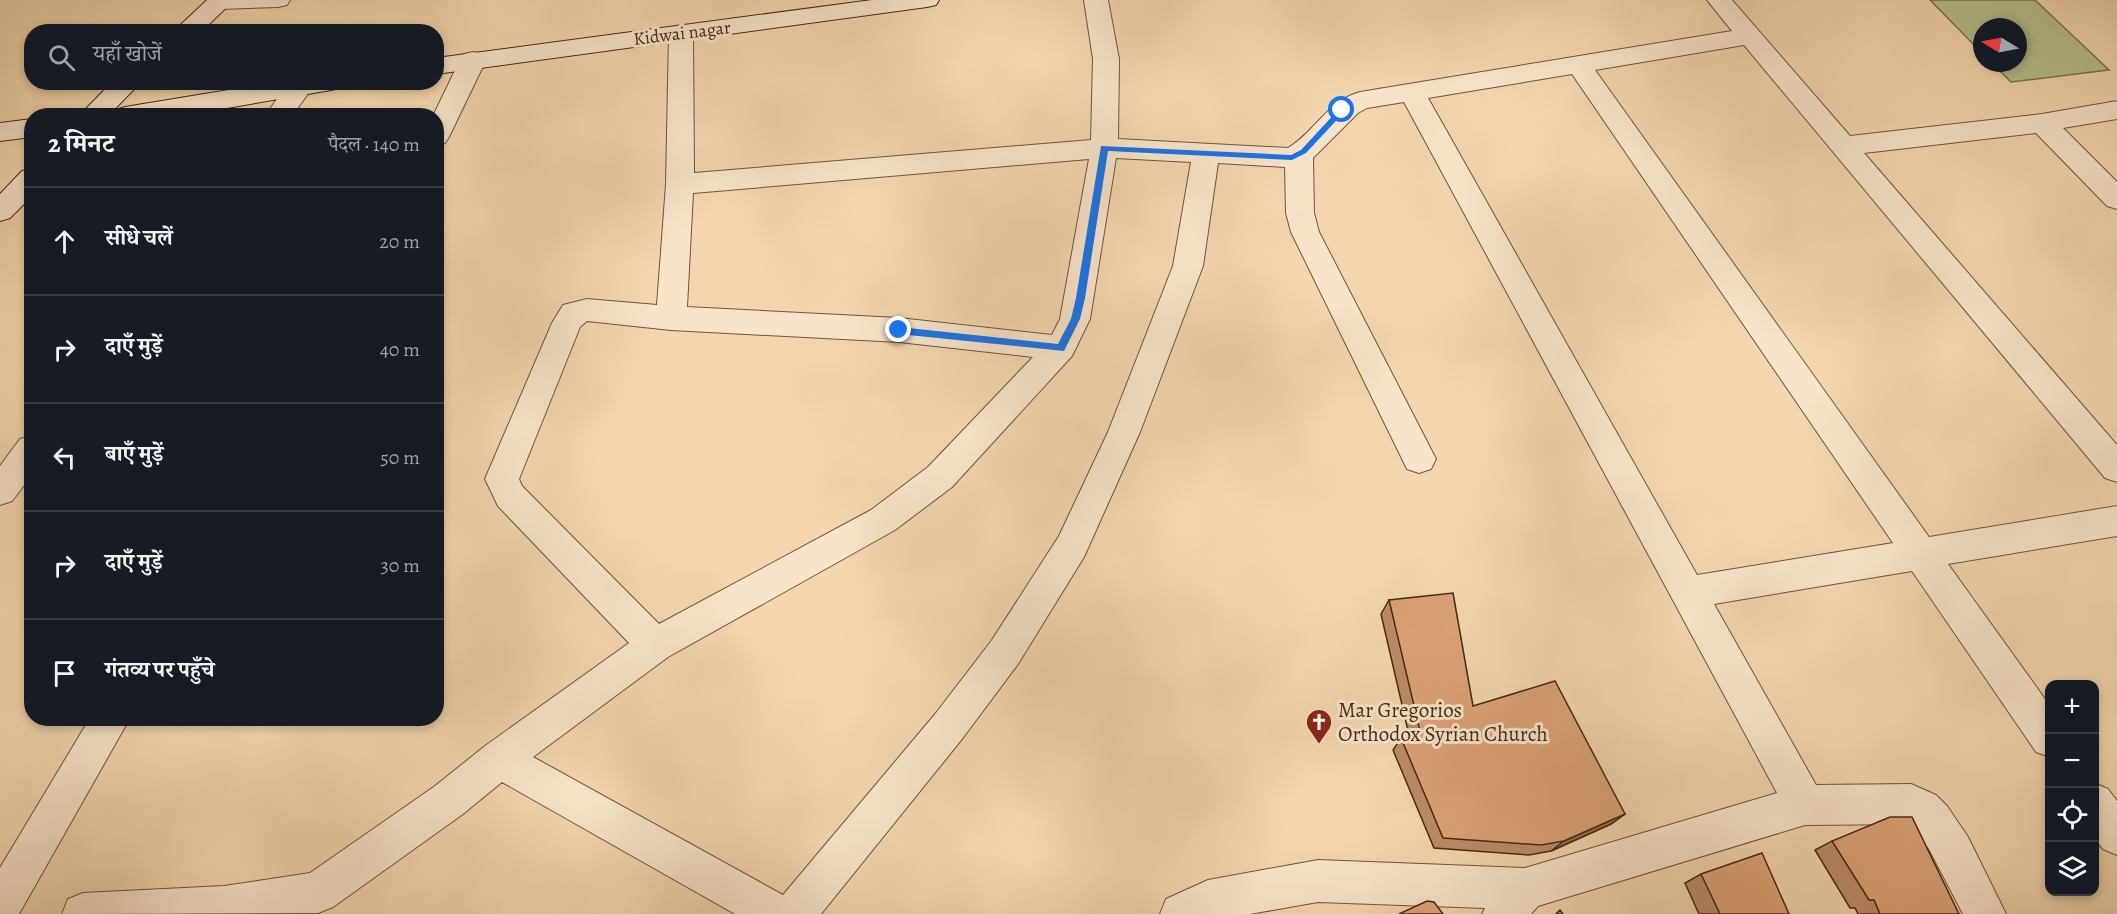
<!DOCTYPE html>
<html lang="hi">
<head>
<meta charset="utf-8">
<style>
	:root { --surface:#171b24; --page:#20242c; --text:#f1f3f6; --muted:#9ea1a6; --line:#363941 }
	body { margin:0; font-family:Alegreya,"Noto Serif Devanagari",serif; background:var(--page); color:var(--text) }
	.controls { position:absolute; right:18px; bottom:18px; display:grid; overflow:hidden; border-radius:12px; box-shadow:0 3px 9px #0003 }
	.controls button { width:54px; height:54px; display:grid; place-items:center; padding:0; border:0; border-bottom:2px solid var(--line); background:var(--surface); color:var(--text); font:30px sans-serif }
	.compass { position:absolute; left:1973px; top:18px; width:54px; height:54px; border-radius:50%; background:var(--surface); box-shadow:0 3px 9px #0003; rotate:280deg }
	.stop { position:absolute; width:18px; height:18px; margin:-14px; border:4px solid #1a73e8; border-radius:50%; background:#fff }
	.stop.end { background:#1a73e8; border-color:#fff; box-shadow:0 2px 6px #0008 }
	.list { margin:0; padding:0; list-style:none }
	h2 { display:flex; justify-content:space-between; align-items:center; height:78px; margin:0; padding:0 24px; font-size:26px }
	h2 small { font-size:20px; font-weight:400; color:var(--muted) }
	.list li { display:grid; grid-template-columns:39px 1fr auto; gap:18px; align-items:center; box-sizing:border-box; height:108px; padding:0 24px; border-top:2px solid var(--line) }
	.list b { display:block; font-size:22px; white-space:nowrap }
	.list em { font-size:20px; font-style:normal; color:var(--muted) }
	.icon { flex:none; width:33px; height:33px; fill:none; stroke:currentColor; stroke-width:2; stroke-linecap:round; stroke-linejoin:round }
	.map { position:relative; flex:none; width:2117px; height:914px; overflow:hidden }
	.search { position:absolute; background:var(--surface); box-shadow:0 3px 9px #0003; left:24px; top:24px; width:420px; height:66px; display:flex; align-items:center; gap:15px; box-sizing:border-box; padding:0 21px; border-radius:24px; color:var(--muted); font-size:22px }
	.panel { position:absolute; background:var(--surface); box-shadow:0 3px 9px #0003; left:24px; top:108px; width:420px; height:618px; border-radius:24px }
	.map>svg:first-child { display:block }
	.green { fill:#b6bf8e; stroke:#7e7452; stroke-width:1.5 }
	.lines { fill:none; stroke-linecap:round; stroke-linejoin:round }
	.street-casing { stroke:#71543b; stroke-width:2 }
	.secondary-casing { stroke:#462915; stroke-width:2 }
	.street { fill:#f7e4ca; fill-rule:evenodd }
	.secondary { fill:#f7e4ca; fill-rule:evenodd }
	.wall { fill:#bd8b65; stroke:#462915; stroke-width:1.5 }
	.shaded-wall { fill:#9a7153; stroke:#462915; stroke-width:1.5 }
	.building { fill:#dca276; stroke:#462915; stroke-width:1.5 }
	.route { fill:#1a73e8 }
	.labels { text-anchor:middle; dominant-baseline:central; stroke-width:6; stroke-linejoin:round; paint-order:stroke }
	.far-street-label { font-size:18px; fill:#462915; stroke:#f7e4ca }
	.poi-label { font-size:21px; fill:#462915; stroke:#f7e4ca; text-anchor:start }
</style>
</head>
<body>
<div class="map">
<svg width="2117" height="914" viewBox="0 0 2117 914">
	<rect width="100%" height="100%" fill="#f3d6ae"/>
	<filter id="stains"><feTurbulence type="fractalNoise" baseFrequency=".00333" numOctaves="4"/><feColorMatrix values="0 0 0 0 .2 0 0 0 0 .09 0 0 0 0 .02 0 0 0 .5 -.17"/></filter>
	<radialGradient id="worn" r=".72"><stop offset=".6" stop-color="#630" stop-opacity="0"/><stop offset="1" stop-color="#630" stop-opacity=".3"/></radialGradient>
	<path class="green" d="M 1930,0 L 2035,0 L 2109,70 L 2011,82 L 1992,63 L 2018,63 L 2018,27 L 1982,27 L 1982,53 Z"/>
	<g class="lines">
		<g class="street-casing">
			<g id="street">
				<path d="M 209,0 L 290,0 L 287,5 L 278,7 L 220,9 L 211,7 L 208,2 Z"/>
				<path d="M 1084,0 L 1108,0 L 1119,59 L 1118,139 L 1288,148 C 1315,132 1327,101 1360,92 L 1732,31 L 1707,0 L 1732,0 L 1850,136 L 2042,114 L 2117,101 L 2117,119 L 2063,128 L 2117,182 L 2117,209 L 2107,206 L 2036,133 L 1864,153 L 2117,445 L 2117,482 L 2105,478 L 1744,45 L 1595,70 L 1929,537 L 2117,506 L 2117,536 L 1948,564 L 2050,706 L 2050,757 L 2036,752 L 1912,571 L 1714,604 L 1816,785 L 1911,784 L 1936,795 L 1947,806 L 1968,837 L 2006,914 L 1963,914 L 1929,849 L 1908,824 L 1805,825 L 1538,906 L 1531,914 L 1482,914 L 1485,908 L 1318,902 L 1250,914 L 1160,914 L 1166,899 L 1208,880 L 1318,860 L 1525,868 L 1777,793 L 1404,102 L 1367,108 L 1358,113 L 1313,158 L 1314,213 L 1319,232 L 1436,459 L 1431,469 L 1419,473 L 1407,469 L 1291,232 L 1286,213 L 1285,167 L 1218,163 L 1203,266 L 1140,432 L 1084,557 L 1018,664 L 962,739 L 821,914 L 735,914 L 502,782 L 463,814 L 333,907 L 318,913 L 62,914 L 68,899 L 83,893 L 224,886 L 310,873 L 435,786 L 485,746 L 629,643 L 498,506 L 485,479 L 552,323 L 563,305 L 587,299 L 657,305 L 666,184 L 669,33 L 672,28 L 681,25 L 690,28 L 693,33 L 694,173 L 1091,140 L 1093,59 ZM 1572,74 L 1893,543 L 1697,575 L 1428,98 ZM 1116,158 L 1191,162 L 1173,266 L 1108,432 L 1059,536 L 992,640 L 936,713 L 783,895 L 533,757 L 668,657 L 895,530 L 952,487 L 1072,356 L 1090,319 ZM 1089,159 L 1060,319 L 1052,335 L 899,318 L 687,307 L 693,193 ZM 587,321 L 671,330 L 899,342 L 1033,357 L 928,467 L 871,510 L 659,624 L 522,486 L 519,479 L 580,327 Z"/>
				<path d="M 473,52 L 482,54 L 486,60 L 449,137 L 445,143 L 436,146 L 436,116 L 433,116 L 460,60 L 464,54 Z"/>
				<path d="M 289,82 L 308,82 L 312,88 L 292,116 L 265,116 Z"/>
				<path d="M 32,436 L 32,475 L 12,501 L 0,505 L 0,466 L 20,439 Z"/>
				<path d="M 90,718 L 130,718 L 19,914 L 0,914 L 0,868 Z"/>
				<path d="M 2094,783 L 2108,789 L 2117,801 L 2117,855 L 2103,849 L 2094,838 Z"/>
			</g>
		</g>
		<g class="secondary-casing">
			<g id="secondary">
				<path d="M 207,0 L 234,0 L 201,32 L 173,32 Z"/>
				<path d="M 872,0 L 939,0 L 936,5 L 927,7 L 436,74 L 436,58 Z"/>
				<path d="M 112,82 L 141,82 L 108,116 L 79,116 Z"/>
				<path d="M 277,82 L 344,82 L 340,88 L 331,90 L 181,116 L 112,116 L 116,110 L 125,107 Z"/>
				<path d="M 32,119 L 32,137 L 0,141 L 0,123 Z"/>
				<path d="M 32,169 L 32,196 L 10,218 L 0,221 L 0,194 L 22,171 Z"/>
			</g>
		</g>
		<use href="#street" class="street"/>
		<use href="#secondary" class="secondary"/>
	</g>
	<g class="wall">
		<path d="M 1389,600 L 1473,706 L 1625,814 L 1611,824 L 1551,851 L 1529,855 L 1434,848 L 1393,750 L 1401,738 L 1409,735 L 1381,614 Z"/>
		<path d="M 1832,841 L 1959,914 L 1858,914 L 1855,908 L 1850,908 L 1815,850 Z"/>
		<path d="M 1701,874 L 1789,914 L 1699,914 L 1685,883 Z"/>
	</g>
	<path class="shaded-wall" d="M 1625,814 L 1611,824 L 1551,851 L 1564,841 Z"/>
	<g class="building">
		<path d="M 1453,593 L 1473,706 L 1555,681 L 1625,814 L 1564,841 L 1541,845 L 1443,838 L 1401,738 L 1420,731 L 1389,600 Z"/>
		<path d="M 1890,817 L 1912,817 L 1959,914 L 1880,914 L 1874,900 L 1869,900 L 1832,841 Z"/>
		<path d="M 1762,853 L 1789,914 L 1720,914 L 1701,874 Z"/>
		<path d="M 1427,901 L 1434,902 L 1443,914 L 1399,914 Z"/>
		<path d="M 1560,910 L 1563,914 L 1556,914 Z"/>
	</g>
	<path class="route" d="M 1340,108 L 1346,110 L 1306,153 L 1292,160 L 1108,151 L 1085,298 L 1080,319 L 1064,351 L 899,334 L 895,330 L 899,327 L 1058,344 L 1071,319 L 1076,298 L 1101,146 L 1291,155 L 1301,150 Z"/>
	<defs>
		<g id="church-pin" transform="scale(1.35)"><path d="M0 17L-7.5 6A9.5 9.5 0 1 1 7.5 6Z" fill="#8f2418" stroke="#f7e4ca"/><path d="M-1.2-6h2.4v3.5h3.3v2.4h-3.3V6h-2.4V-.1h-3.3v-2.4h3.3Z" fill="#fff"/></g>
	</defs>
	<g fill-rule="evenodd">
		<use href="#church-pin" x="1319" y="722"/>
	</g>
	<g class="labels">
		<g class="far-street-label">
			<text transform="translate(682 33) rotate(-7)">Kidwai nagar</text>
		</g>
		<g class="poi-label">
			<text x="1338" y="710">Mar Gregorios<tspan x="1338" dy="24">Orthodox Syrian Church</tspan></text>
		</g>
	</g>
	<rect width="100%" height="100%" filter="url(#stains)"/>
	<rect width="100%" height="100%" fill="url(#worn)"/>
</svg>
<div class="controls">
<button>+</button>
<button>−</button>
<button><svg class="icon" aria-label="locate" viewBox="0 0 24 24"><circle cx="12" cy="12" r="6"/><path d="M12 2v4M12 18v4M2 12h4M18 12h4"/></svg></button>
<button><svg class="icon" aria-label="layers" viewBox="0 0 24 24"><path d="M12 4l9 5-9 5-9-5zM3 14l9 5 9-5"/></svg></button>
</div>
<svg class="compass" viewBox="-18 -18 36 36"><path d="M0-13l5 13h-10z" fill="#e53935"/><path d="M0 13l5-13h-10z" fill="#9ea1a6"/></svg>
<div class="stop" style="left:1342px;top:110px"></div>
<div class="stop end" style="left:899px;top:330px"></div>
<div class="search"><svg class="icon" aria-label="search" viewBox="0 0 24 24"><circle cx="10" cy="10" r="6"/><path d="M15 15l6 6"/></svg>यहाँ खोजें</div>
<section class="panel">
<h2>2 मिनट<small>पैदल · 140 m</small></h2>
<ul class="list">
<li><svg class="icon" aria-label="ahead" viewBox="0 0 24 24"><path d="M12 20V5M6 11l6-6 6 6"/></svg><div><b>सीधे चलें</b></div><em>20 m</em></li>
<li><svg class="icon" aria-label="right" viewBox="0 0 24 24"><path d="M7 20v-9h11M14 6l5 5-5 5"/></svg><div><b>दाएँ मुड़ें</b></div><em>40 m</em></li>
<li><svg class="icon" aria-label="left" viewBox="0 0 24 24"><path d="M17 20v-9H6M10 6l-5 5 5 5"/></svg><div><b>बाएँ मुड़ें</b></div><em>50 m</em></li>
<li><svg class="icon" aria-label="right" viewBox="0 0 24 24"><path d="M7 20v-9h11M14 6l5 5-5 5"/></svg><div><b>दाएँ मुड़ें</b></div><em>30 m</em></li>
<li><svg class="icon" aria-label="arrive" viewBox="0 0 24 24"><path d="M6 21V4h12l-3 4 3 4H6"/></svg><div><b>गंतव्य पर पहुँचे</b></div></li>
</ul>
</section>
</div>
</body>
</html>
